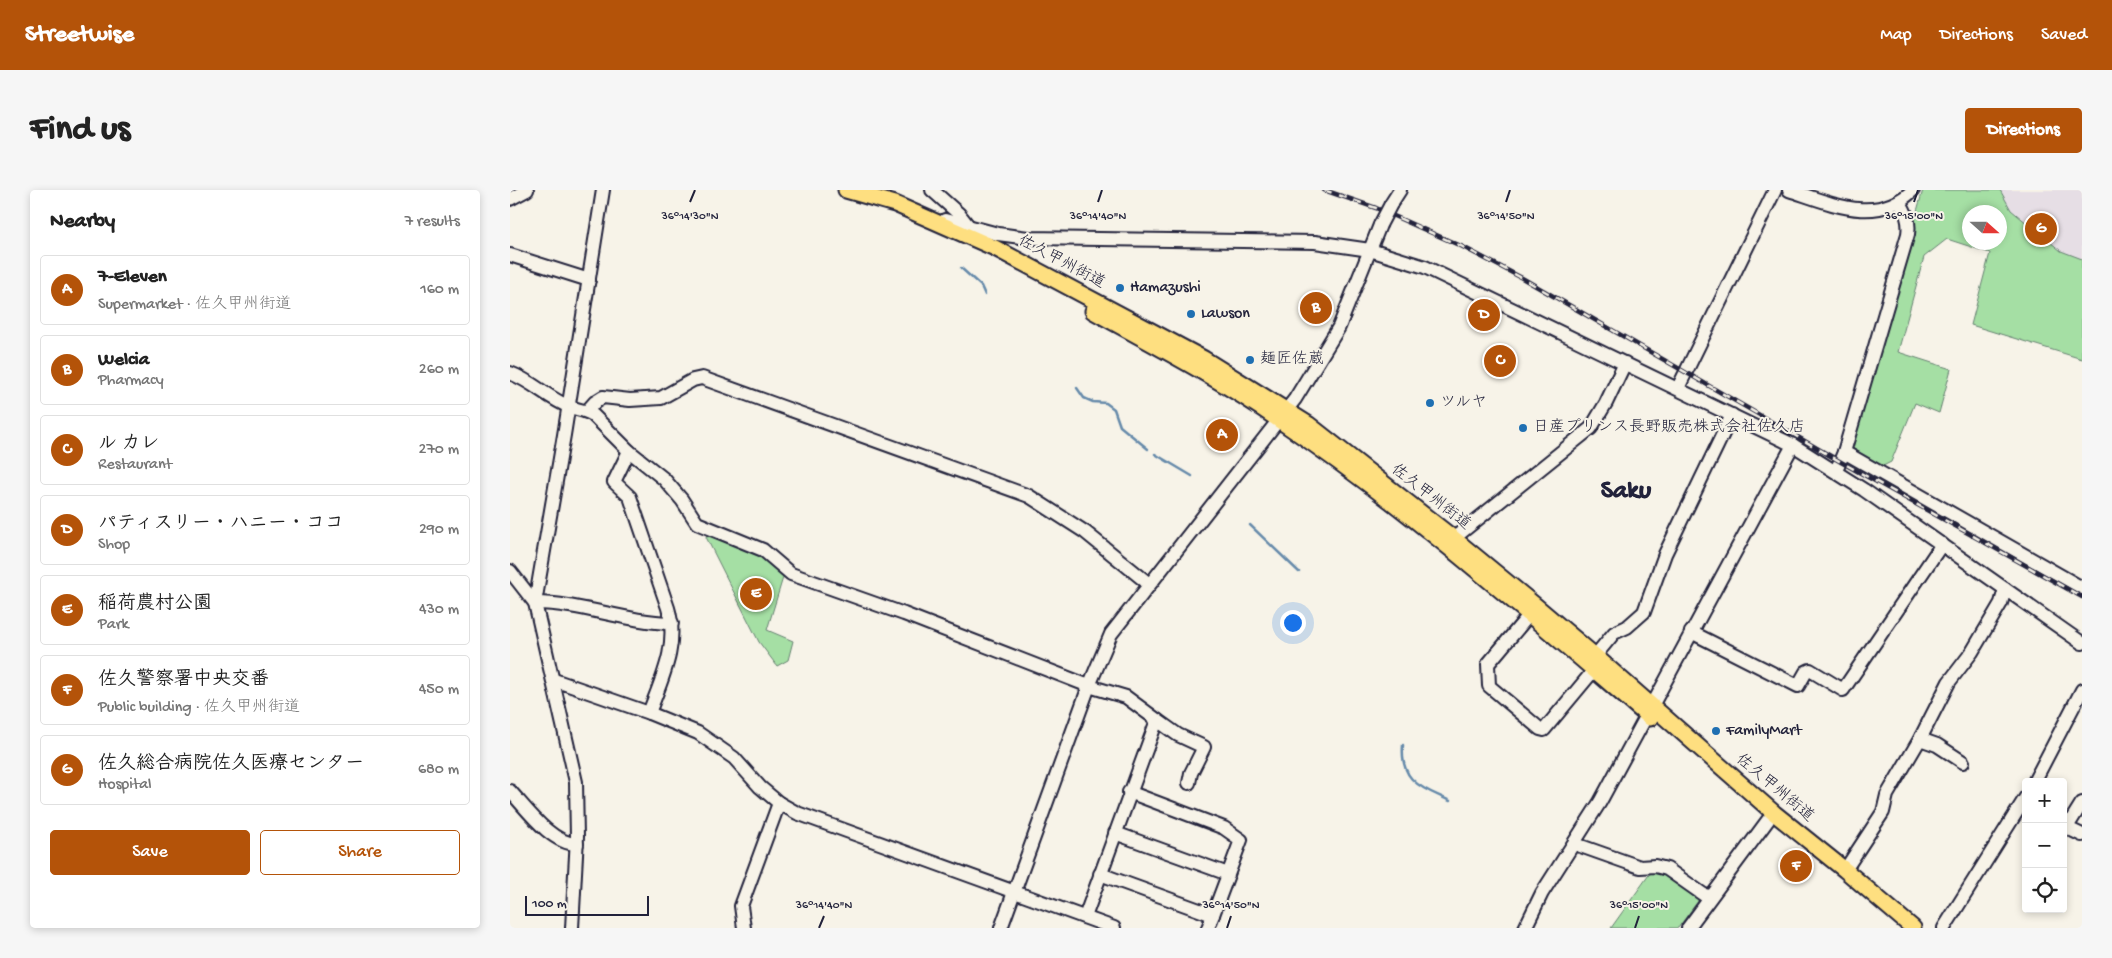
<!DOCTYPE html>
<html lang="en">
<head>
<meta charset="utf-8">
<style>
	:root { --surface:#fff; --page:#f6f6f6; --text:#222; --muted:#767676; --line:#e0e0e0; --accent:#b45309 }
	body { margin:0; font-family:"Gochi Hand","Klee One",sans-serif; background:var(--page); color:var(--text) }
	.controls { position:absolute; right:15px; bottom:15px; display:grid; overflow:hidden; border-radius:5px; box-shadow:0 2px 8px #0003 }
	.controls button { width:45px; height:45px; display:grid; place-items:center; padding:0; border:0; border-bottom:1px solid var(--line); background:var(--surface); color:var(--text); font:25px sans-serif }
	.compass { position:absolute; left:1452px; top:15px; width:45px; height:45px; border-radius:50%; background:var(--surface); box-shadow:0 2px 8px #0003; rotate:111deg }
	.scale { position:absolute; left:15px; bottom:12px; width:124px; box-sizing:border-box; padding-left:5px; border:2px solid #22223b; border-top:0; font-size:14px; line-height:18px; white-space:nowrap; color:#22223b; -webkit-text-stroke:4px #f7f3e8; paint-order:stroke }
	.you { position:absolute; left:782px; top:432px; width:18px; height:18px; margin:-12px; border:4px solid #fff; border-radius:50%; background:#1a73e8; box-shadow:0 0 0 8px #1a73e833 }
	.badge { display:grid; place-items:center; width:32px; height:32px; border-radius:50%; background:var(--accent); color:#fff; font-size:16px; font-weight:700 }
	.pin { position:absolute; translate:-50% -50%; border:2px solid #fff; box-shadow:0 1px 5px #0006 }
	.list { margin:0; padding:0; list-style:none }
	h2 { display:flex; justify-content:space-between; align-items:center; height:65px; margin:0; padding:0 20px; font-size:21px }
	h2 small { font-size:16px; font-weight:400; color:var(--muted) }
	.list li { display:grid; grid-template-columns:32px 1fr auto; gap:15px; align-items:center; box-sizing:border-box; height:70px; margin:0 10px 10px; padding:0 10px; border:1px solid var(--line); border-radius:5px }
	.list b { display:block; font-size:19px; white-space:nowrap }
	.list p { margin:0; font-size:16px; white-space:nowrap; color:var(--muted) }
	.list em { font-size:16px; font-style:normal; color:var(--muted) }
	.actions { display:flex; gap:10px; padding:15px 20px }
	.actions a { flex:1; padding:11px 0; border:1px solid var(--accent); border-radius:5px; text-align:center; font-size:18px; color:var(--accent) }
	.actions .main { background:var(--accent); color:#fff }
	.icon { flex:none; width:28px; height:28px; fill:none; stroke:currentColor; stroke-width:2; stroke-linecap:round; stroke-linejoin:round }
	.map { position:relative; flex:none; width:1572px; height:738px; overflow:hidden; border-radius:5px }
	header { display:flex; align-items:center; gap:30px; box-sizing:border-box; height:70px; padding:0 25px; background:var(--accent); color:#fff }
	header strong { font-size:24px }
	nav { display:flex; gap:28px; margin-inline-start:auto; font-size:18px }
	.intro { display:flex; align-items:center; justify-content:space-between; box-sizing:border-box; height:120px; padding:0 30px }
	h1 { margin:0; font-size:35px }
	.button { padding:12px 22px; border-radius:5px; background:var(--accent); color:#fff; font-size:18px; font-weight:700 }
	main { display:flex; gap:30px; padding:0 30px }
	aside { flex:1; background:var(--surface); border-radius:5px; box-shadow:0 2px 8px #0003 }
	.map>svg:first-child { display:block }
	.built { fill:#e6dee5 }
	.green { fill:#a5dfa4; stroke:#648070; fill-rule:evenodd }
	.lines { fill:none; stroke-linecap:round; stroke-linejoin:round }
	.stream { stroke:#668aaa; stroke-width:2.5 }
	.minor-casing { stroke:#22223b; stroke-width:16 }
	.major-casing { stroke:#22223b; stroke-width:19 }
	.minor { stroke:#f7f3e8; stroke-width:12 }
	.major { stroke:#fedf80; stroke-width:15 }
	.rail-casing { stroke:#22223b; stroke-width:4.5 }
	.rail { stroke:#f7f3e8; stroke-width:2.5; stroke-dasharray:8; stroke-linecap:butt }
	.minor-bridge-casing { stroke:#22223b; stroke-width:16; stroke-linecap:butt }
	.minor-bridge { stroke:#f7f3e8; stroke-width:12 }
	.ticks { fill:none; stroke:#22223b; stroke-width:2 }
	.poi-dot { fill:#1f6fb2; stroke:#f7f3e8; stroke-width:2 }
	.labels { text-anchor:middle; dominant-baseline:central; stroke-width:4; stroke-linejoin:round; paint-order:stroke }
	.street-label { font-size:16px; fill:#22223b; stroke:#f7f3e8 }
	.poi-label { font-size:16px; fill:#22223b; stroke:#f7f3e8; text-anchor:start }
	.town-label { font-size:26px; font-weight:bold; fill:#22223b; stroke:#f7f3e8 }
	.ticks-label { font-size:12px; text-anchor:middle; fill:#22223b; stroke:#f7f3e8; stroke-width:4; stroke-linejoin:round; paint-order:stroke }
</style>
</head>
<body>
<header>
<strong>Streetwise</strong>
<nav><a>Map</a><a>Directions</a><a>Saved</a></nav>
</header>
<div class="intro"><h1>Find us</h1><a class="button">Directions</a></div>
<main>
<aside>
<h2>Nearby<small>7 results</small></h2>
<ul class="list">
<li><span class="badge">A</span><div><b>7-Eleven</b><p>Supermarket · 佐久甲州街道</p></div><em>160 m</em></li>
<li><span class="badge">B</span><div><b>Welcia</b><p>Pharmacy</p></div><em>260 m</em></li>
<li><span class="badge">C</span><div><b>ル カレ</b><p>Restaurant</p></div><em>270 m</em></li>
<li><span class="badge">D</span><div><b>パティスリー・ハニー・ココ</b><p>Shop</p></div><em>290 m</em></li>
<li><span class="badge">E</span><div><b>稲荷農村公園</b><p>Park</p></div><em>430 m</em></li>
<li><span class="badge">F</span><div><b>佐久警察署中央交番</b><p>Public building · 佐久甲州街道</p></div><em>450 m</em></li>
<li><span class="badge">G</span><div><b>佐久総合病院佐久医療センター</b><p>Hospital</p></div><em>680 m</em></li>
</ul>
<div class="actions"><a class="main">Save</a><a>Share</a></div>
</aside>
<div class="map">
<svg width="1572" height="738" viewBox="0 0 1572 738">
	<rect width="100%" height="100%" fill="#f7f3e8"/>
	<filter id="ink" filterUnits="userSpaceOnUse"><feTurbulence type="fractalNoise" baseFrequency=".02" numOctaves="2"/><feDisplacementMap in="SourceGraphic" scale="10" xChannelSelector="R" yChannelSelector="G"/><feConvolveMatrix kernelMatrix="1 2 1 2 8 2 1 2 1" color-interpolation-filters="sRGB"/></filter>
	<g filter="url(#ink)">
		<path class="built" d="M 1417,0 L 1572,0 L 1572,78 L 1490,52 L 1490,22 L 1460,22 Z"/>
		<g class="green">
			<path d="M 1413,0 L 1490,0 L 1501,20 L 1551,61 L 1572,69 L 1572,169 L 1461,135 L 1480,63 L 1437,49 L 1414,67 L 1388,162 L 1441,179 L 1429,223 L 1405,213 L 1381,272 L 1373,276 L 1359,272 L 1339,260 ZM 1460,22 L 1490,22 L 1490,52 L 1460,52 Z"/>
			<path d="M 198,341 L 251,362 L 275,381 L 257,440 L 283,451 L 278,470 L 267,476 L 249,452 L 196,347 Z"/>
			<path d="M 1141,682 L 1155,682 L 1188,706 L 1188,711 L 1168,738 L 1101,738 Z"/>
		</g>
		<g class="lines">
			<g class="stream">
				<path d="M 451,78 L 471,96 L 475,105"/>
				<path d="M 567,198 L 574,208 L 583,212 L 596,213 L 604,219 L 610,236 L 638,259"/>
				<path d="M 645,264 L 682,286"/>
				<path d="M 740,335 L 789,382"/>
				<path d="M 893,555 C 890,592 911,597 940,611"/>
			</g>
			<g class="minor-casing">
				<g id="minor">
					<path d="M 422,0 L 449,24 L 460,38"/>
					<path d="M 1279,0 C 1320,13 1367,36 1403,0"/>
					<path d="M 0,9 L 17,0"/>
					<path d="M 881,14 L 890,0"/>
					<path d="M 435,30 L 488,44 L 518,48 L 805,52 L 860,60 L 915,77 L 1283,255 L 1354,300 L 1572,453"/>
					<path d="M 0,65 L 79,90"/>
					<path d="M 0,183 C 22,191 39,209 60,217 C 68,220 75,220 83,225 L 119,261 L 154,289 L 172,310 L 187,333 L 253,360 L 281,384 L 394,424 L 579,496 L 616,507 L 647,530 L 575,727"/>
					<path d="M 1168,198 L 1265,0"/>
					<path d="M 77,221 L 85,212 L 93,207 L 120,210 L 151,208 L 183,190 L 192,188 L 519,306 L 575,342 L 639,394"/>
					<path d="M 119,261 L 104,292 L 120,307 L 158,418 C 169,455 152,488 139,523"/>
					<path d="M 1334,262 L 1572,398"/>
					<path d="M 1326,281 L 1334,262 L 1398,44 C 1400,31 1396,22 1389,11"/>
					<path d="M 938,353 L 1081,238 L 1096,213 L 1115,173"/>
					<path d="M 0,381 L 25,413 L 66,592 L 67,647 L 62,738"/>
					<path d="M 25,413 L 54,245 L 93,0"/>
					<path d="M 25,413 C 71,413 115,432 162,433"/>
					<path d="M 1025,418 L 978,474 L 979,496 L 1030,539 L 1034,540 L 1084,480"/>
					<path d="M 1181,442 L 1288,496 L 1296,482 L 1300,480 L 1333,500 L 1432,354"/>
					<path d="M 1085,466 L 1104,443 L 1117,437 L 1134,422 L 1155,364 L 1222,225"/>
					<path d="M 44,490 L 139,523 L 188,543 L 224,568 L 250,597 L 269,613 L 287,623 L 604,738"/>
					<path d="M 647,530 L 668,545 L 694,557 L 681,583 L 679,593"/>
					<path d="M 1410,549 L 1427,555 L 1453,572"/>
					<path d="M 1524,592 L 1572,500"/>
					<path d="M 0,601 C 16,618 41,654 67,654"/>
					<path d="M 619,602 L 714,638 L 731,650 L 698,738"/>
					<path d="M 1553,636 L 1572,645"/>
					<path d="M 1557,637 L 1572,613"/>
					<path d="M 605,643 L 718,684"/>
					<path d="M 1065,654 L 1130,677 L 1145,676 L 1157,679 L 1194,705 L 1200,706"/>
					<path d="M 1335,680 L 1373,622 L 1377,605 L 1410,549 L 1439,492 L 1462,462 L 1491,413 L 1495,399"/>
					<path d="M 590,684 L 703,725"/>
					<path d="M 234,738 L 231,716 L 269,613"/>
					<path d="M 491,738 L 579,496 L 601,444 L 785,209 L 829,137 L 870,35"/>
					<path d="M 1015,738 L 1032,703 L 1090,612 L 1283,255"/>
					<path d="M 1178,738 L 1258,630"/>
					<path d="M 1434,738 L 1516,607"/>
				</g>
			</g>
			<g class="major-casing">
				<g id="major">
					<path d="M 336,0 L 385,14 L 485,58 L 694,169 L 798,234 L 943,348 L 1026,416 L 1085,466 L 1264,623 L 1335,680 L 1403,738"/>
					<path d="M 583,121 C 646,156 710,189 769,230 C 901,319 1020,425 1140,528"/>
				</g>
			</g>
			<use href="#minor" class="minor"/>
			<use href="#major" class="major"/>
			<g class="rail-casing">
				<path id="rail" d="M 814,0 L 866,18 L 951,56 L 1012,88 L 1331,272 L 1572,407"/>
			</g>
			<use href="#rail" class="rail"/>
			<g class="minor-bridge-casing">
				<path id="minor-bridge" d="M 870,35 L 881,14"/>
			</g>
			<use href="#minor-bridge" class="minor-bridge"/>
		</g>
	</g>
	<path class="ticks" d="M 180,12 L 185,0M 588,12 L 592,0M 996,12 L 1000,0M 1404,12 L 1408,0M 309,738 L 314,726M 717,738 L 721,726M 1125,738 L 1129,726"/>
	<g class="poi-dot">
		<circle cx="610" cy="98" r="5"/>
		<circle cx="681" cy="124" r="5"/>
		<circle cx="740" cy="170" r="5"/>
		<circle cx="920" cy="213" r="5"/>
		<circle cx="1013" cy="238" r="5"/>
		<circle cx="1206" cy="541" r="5"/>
	</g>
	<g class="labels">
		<g class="street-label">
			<text transform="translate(551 73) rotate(28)">佐久甲州街道</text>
			<text transform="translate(920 308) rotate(38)">佐久甲州街道</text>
			<text transform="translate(1264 599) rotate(40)">佐久甲州街道</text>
		</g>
		<g class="poi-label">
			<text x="620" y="98">Hamazushi</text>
			<text x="691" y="124">Lawson</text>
			<text x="750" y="170">麺匠佐蔵</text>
			<text x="930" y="213">ツルヤ</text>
			<text x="1023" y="238">日産プリンス長野販売株式会社佐久店</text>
			<text x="1216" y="541">FamilyMart</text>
		</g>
		<g class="town-label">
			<text x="1116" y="302">Saku</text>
		</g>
	</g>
	<g class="ticks-label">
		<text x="180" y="29">36°14'30"N</text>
		<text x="588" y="29">36°14'40"N</text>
		<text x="996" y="29">36°14'50"N</text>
		<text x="1404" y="29">36°15'00"N</text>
		<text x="314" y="718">36°14'40"N</text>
		<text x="721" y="718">36°14'50"N</text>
		<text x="1129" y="718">36°15'00"N</text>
	</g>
</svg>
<div class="controls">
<button>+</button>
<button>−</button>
<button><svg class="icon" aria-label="locate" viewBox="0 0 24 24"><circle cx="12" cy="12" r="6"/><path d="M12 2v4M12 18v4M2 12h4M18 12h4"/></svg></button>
</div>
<svg class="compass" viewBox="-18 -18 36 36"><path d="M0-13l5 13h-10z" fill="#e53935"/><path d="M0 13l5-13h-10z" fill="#767676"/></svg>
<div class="scale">100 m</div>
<div class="you"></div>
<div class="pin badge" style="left:712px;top:245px">A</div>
<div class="pin badge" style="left:806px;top:118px">B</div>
<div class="pin badge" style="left:990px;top:171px">C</div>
<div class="pin badge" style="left:974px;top:125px">D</div>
<div class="pin badge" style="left:246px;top:404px">E</div>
<div class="pin badge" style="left:1286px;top:676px">F</div>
<div class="pin badge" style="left:1531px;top:39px">G</div>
</div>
</main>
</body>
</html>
